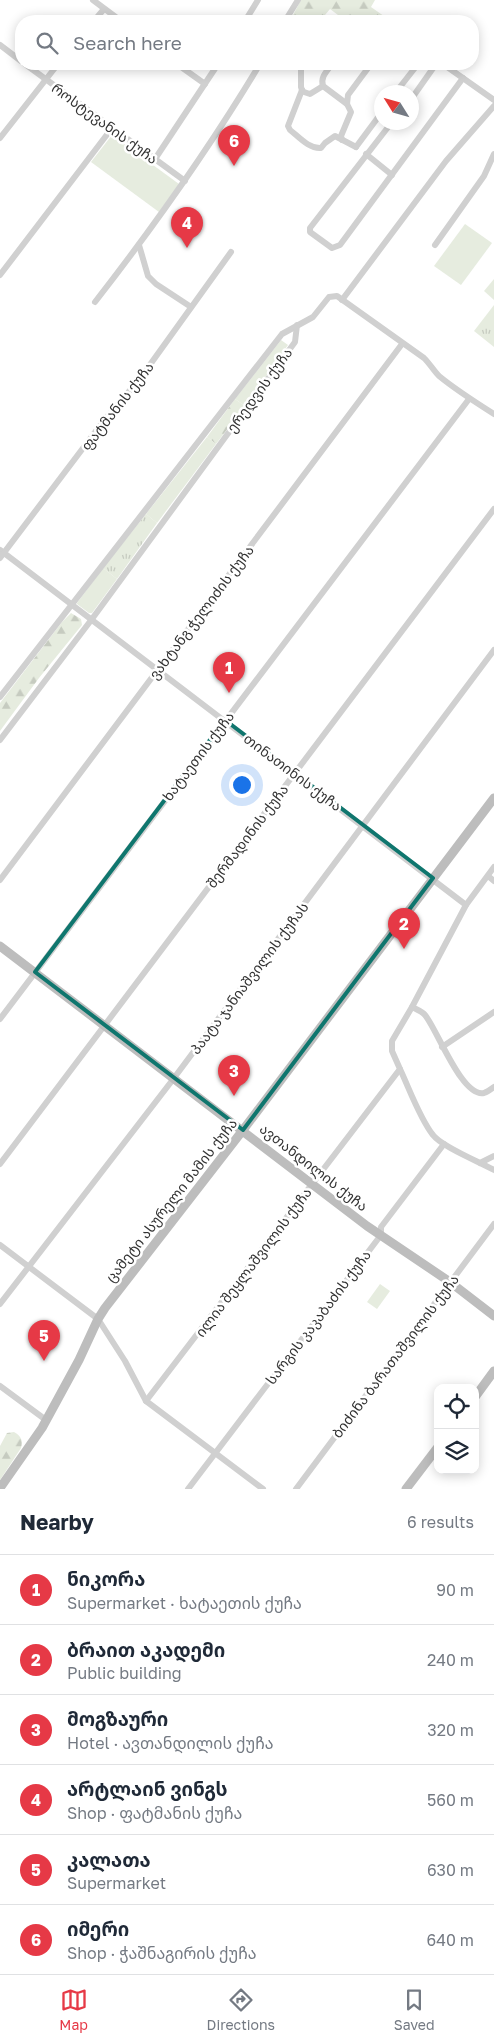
<!DOCTYPE html>
<html lang="en">
<head>
<meta charset="utf-8">
<style>
	:root { --surface:#fff; --page:#f2f2f3; --text:#1f2937; --muted:#747a83; --line:#e0e1e3; --accent:#e63946 }
	body { margin:0; font-family:"Golos Text","Noto Sans Georgian",sans-serif; background:var(--page); color:var(--text) }
	.controls { position:absolute; right:15px; bottom:15px; display:grid; overflow:hidden; border-radius:10px; box-shadow:0 2px 12px #0003 }
	.controls button { width:45px; height:45px; display:grid; place-items:center; padding:0; border:0; border-bottom:1px solid var(--line); background:var(--surface); color:var(--text); font:25px sans-serif }
	.compass { position:absolute; left:374px; top:85px; width:45px; height:45px; border-radius:50%; background:var(--surface); box-shadow:0 2px 12px #0003; rotate:307deg }
	.you { position:absolute; left:241px; top:784px; width:18px; height:18px; margin:-12px; border:4px solid #fff; border-radius:50%; background:#1a73e8; box-shadow:0 0 0 8px #1a73e833 }
	.badge { display:grid; place-items:center; width:32px; height:32px; border-radius:50%; background:var(--accent); color:#fff; font-size:16px; font-weight:700 }
	.pin { position:absolute; translate:-50% -41px; filter:drop-shadow(0 1px 2px #0008) }
	.pin::after { content:''; position:absolute; top:26px; width:18px; height:15px; background:inherit; clip-path:polygon(0 0,100% 0,50% 100%) }
	.list { margin:0; padding:0; list-style:none }
	h2 { display:flex; justify-content:space-between; align-items:center; height:65px; margin:0; padding:0 20px; font-size:21px }
	h2 small { font-size:16px; font-weight:400; color:var(--muted) }
	.list li { display:grid; grid-template-columns:32px 1fr auto; gap:15px; align-items:center; box-sizing:border-box; height:70px; padding:0 20px; border-top:1px solid var(--line) }
	.list b { display:block; font-size:19px; white-space:nowrap }
	.list p { margin:0; font-size:16px; white-space:nowrap; color:var(--muted) }
	.list em { font-size:16px; font-style:normal; color:var(--muted) }
	.icon { flex:none; width:28px; height:28px; fill:none; stroke:currentColor; stroke-width:2; stroke-linecap:round; stroke-linejoin:round }
	.map { position:relative; flex:none; width:494px; height:1489px; overflow:hidden }
	.search { position:absolute; background:var(--surface); box-shadow:0 2px 12px #0003; left:15px; right:15px; top:15px; height:55px; display:flex; align-items:center; gap:12px; box-sizing:border-box; padding:0 18px; border-radius:20px; color:var(--muted); font-size:19px }
	.sheet { height:485px; background:var(--surface) }
	nav { display:flex; justify-content:space-around; align-items:center; box-sizing:border-box; height:70px; border-top:1px solid var(--line); background:var(--surface); font-size:14px; color:var(--muted) }
	nav a { display:grid; justify-items:center; gap:2px }
	nav .on { color:var(--accent) }
	.map>svg:first-child { display:block }
	.grass { fill:url(#grass-tufts) }
	.forest { fill:url(#forest-firs) }
	.green { fill:#e6ecdf }
	.lines { fill:none; stroke-linecap:round; stroke-linejoin:round }
	.street { stroke:#d0d0d0; stroke-width:6 }
	.secondary { stroke:#bdbdbd; stroke-width:9 }
	.marked { fill:none; stroke:#0f766e; stroke-width:4; stroke-linejoin:round }
	.labels { text-anchor:middle; dominant-baseline:central; stroke-width:5; stroke-linejoin:round; paint-order:stroke }
	.street-label { font-size:14px; fill:#333; stroke:#fff }
</style>
</head>
<body>
<div class="map">
<svg width="494" height="1489" viewBox="0 0 494 1489">
	<defs>
		<pattern id="grass-tufts" width="24" height="20" patternUnits="userSpaceOnUse" patternTransform="scale(1.25)"><rect width="24" height="20" fill="#e6ecdf"/><path d="M3 7l-1-3M5 7V3M7 7l1-3M15 17l-1-3M17 17v-4M19 17l1-3" fill="none" stroke="#c6cbc0"/></pattern>
		<pattern id="forest-firs" width="22" height="20" patternUnits="userSpaceOnUse" patternTransform="scale(1.25)"><rect width="22" height="20" fill="#e6ecdf"/><path d="M5 1l3.5 6h-7zM16 11l3.5 6h-7z" fill="#c6cbc0"/></pattern>
	</defs>
	<rect width="100%" height="100%" fill="#fff"/>
	<g class="grass">
		<path d="M 494,279 L 494,300 L 484,291 Z"/>
		<path d="M 494,305 L 494,347 L 474,331 Z"/>
		<path d="M 146,514 L 157,523 L 117,579 L 103,568 Z"/>
	</g>
	<g class="forest">
		<path d="M 301,0 L 375,0 L 371,7 L 391,21 L 346,21 L 330,9 L 320,21 L 296,21 L 293,15 Z"/>
		<path d="M 235,399 L 245,406 L 216,444 L 207,437 Z"/>
		<path d="M 71,613 L 81,619 L 82,625 L 39,678 L 0,731 L 0,703 L 62,622 Z"/>
		<path d="M 14,1432 C 21,1436 23,1440 21,1448 L 0,1480 L 0,1446 L 7,1433 Z"/>
	</g>
	<g class="green">
		<path d="M 112,135 L 179,184 L 159,212 L 91,162 Z"/>
		<path d="M 465,224 L 492,243 L 461,285 L 434,266 Z"/>
		<path d="M 281,340 L 288,345 L 245,406 L 235,399 Z"/>
		<path d="M 207,437 L 216,444 L 157,523 L 146,514 Z"/>
		<path d="M 103,568 L 117,579 L 92,613 L 89,613 L 77,604 L 77,603 Z"/>
		<path d="M 380,1284 L 390,1291 L 377,1309 L 367,1302 Z"/>
	</g>
	<g class="lines">
		<g class="street">
			<path d="M 93,0 L 121,21"/>
			<path d="M 94,21 L 104,9"/>
			<path d="M 245,21 L 258,0"/>
			<path d="M 285,21 L 298,0"/>
			<path d="M 0,45 L 21,61"/>
			<path d="M 25,64 L 185,181"/>
			<path d="M 177,64 L 205,84"/>
			<path d="M 301,64 L 301,87 L 302,90"/>
			<path d="M 443,64 L 494,100"/>
			<path d="M 323,86 L 347,104"/>
			<path d="M 323,86 C 320,77 327,71 332,64"/>
			<path d="M 302,90 L 288,126 L 290,130 C 299,137 309,149 321,148 L 325,143 L 335,136 L 356,147"/>
			<path d="M 302,90 L 304,92 L 310,94 L 323,86"/>
			<path d="M 396,92 L 418,64"/>
			<path d="M 412,98 L 436,64"/>
			<path d="M 392,122 L 310,228 L 310,232 L 332,248 L 340,245 L 463,78"/>
			<path d="M 0,138 L 58,64"/>
			<path d="M 342,140 L 341,136 L 351,112 L 347,104 L 348,95 L 371,64"/>
			<path d="M 356,147 L 382,112"/>
			<path d="M 366,154 L 392,175"/>
			<path d="M 155,159 L 218,64"/>
			<path d="M 139,245 L 148,276 L 156,284 L 191,307"/>
			<path d="M 435,245 L 484,176 L 494,154"/>
			<path d="M 0,275 L 112,128"/>
			<path d="M 342,300 L 446,161 L 494,106"/>
			<path d="M 95,302 C 155,225 210,147 260,64"/>
			<path d="M 0,550 L 466,905"/>
			<path d="M 0,558 L 105,419 L 139,380 L 231,252"/>
			<path d="M 0,697 L 282,334 L 313,317 L 329,297 L 337,296 L 424,358 C 430,364 434,371 439,376 C 456,390 475,402 494,414"/>
			<path d="M 0,740 L 92,619 L 295,342 L 297,325"/>
			<path d="M 488,876 L 494,881"/>
			<path d="M 0,880 L 402,344"/>
			<path d="M 412,1007 C 416,1009 423,1012 425,1015 C 437,1029 462,1098 484,1093 C 487,1092 491,1089 494,1087"/>
			<path d="M 0,1019 L 469,399"/>
			<path d="M 442,1047 L 494,1012"/>
			<path d="M 400,1069 C 409,1088 420,1119 433,1135 C 442,1147 480,1162 494,1170"/>
			<path d="M 480,1163 L 494,1156"/>
			<path d="M 0,1164 L 494,509"/>
			<path d="M 0,1245 L 98,1319 L 125,1361 L 146,1401 L 263,1489"/>
			<path d="M 0,1304 L 171,1082 L 494,650"/>
			<path d="M 0,1386 L 46,1420"/>
			<path d="M 146,1401 L 400,1069 L 392,1051 L 392,1041 L 412,1007 L 466,905 L 494,867"/>
			<path d="M 188,1489 L 381,1235 L 381,1227 L 444,1144"/>
			<path d="M 296,1489 L 494,1224"/>
		</g>
		<g class="secondary">
			<path d="M 0,946 L 367,1226 L 450,1282 L 494,1316"/>
			<path d="M 475,1397 L 494,1371"/>
			<path d="M 0,1488 L 42,1428 L 79,1360 L 98,1319 L 105,1308 L 243,1130 L 494,798"/>
			<path d="M 406,1489 L 438,1447"/>
		</g>
	</g>
	<path class="marked" d="M 225,720 L 433,878 L 243,1130 L 35,972 Z"/>
	<g class="labels">
		<g class="street-label">
			<text transform="translate(105 123) rotate(36)">როსტევანის ქუჩა</text>
			<text transform="translate(259 390) rotate(-54)">ერედვის ქუჩა</text>
			<text transform="translate(117 406) rotate(-52)">ფატმანის ქუჩა</text>
			<text transform="translate(201 612) rotate(-53)">ვახტანგ ჭელიძის ქუჩა</text>
			<text transform="translate(198 756) rotate(-53)">ხატაეთის ქუჩა</text>
			<text transform="translate(293 772) rotate(37)">თინათინის ქუჩა</text>
			<text transform="translate(247 836) rotate(-53)">შერმადინის ქუჩა</text>
			<text transform="translate(249 978) rotate(-53)">პაატა ჯანიაშვილის ქუჩას</text>
			<text transform="translate(314 1167) rotate(38)">ავთანდილის ქუჩა</text>
			<text transform="translate(171 1200) rotate(-52)">ცამეტი ასურელი მამის ქუჩა</text>
			<text transform="translate(253 1262) rotate(-53)">ილია შეყლაშვილის ქუჩა</text>
			<text transform="translate(318 1317) rotate(-53)">სარგის კაკაბაძის ქუჩა</text>
			<text transform="translate(395 1356) rotate(-53)">ბიძინა ბარათაშვილის ქუჩა</text>
		</g>
	</g>
</svg>
<div class="controls">
<button><svg class="icon" aria-label="locate" viewBox="0 0 24 24"><circle cx="12" cy="12" r="6"/><path d="M12 2v4M12 18v4M2 12h4M18 12h4"/></svg></button>
<button><svg class="icon" aria-label="layers" viewBox="0 0 24 24"><path d="M12 4l9 5-9 5-9-5zM3 14l9 5 9-5"/></svg></button>
</div>
<svg class="compass" viewBox="-18 -18 36 36"><path d="M0-13l5 13h-10z" fill="#e53935"/><path d="M0 13l5-13h-10z" fill="#747a83"/></svg>
<div class="you"></div>
<div class="pin badge" style="left:229px;top:693px">1</div>
<div class="pin badge" style="left:404px;top:949px">2</div>
<div class="pin badge" style="left:234px;top:1096px">3</div>
<div class="pin badge" style="left:187px;top:248px">4</div>
<div class="pin badge" style="left:44px;top:1361px">5</div>
<div class="pin badge" style="left:234px;top:166px">6</div>
<div class="search"><svg class="icon" aria-label="search" viewBox="0 0 24 24"><circle cx="10" cy="10" r="6"/><path d="M15 15l6 6"/></svg>Search here</div>
</div>
<section class="sheet">
<h2>Nearby<small>6 results</small></h2>
<ul class="list">
<li><span class="badge">1</span><div><b>ნიკორა</b><p>Supermarket · ხატაეთის ქუჩა</p></div><em>90 m</em></li>
<li><span class="badge">2</span><div><b>ბრაით აკადემი</b><p>Public building</p></div><em>240 m</em></li>
<li><span class="badge">3</span><div><b>მოგზაური</b><p>Hotel · ავთანდილის ქუჩა</p></div><em>320 m</em></li>
<li><span class="badge">4</span><div><b>არტლაინ ვინგს</b><p>Shop · ფატმანის ქუჩა</p></div><em>560 m</em></li>
<li><span class="badge">5</span><div><b>კალათა</b><p>Supermarket</p></div><em>630 m</em></li>
<li><span class="badge">6</span><div><b>იმერი</b><p>Shop · ჭაშნაგირის ქუჩა</p></div><em>640 m</em></li>
</ul>
</section>
<nav>
<a class="on"><svg class="icon" aria-label="map" viewBox="0 0 24 24"><path d="M3 6l6-2 6 2 6-2v14l-6 2-6-2-6 2zM9 4v14M15 6v14"/></svg>Map</a>
<a><svg class="icon" aria-label="directions" viewBox="0 0 24 24"><path d="M12 3l9 9-9 9-9-9zM9 14v-3h6M13 9l2 2-2 2"/></svg>Directions</a>
<a><svg class="icon" aria-label="saved" viewBox="0 0 24 24"><path d="M7 4h10v16l-5-4-5 4z"/></svg>Saved</a>
</nav>
</body>
</html>
